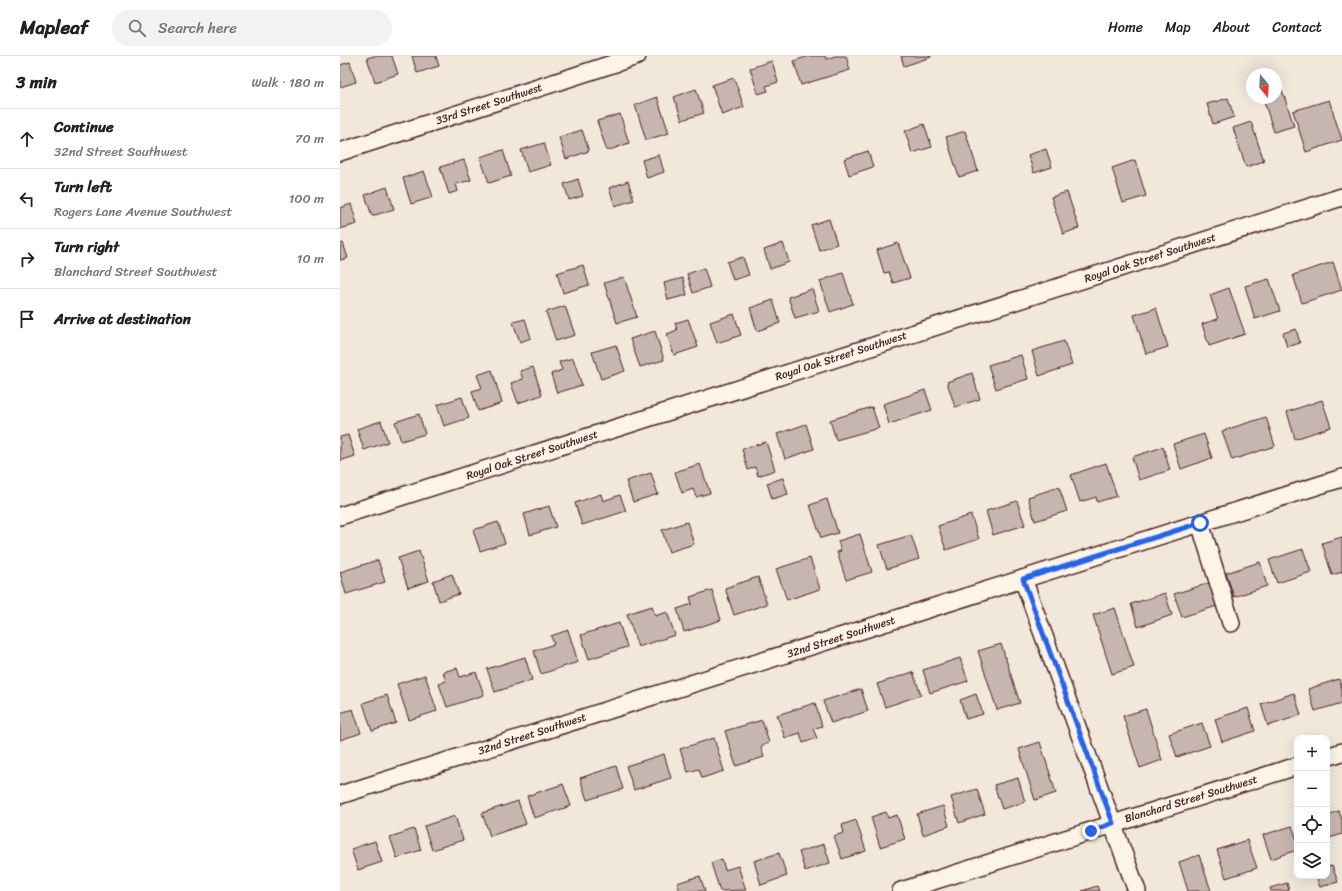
<!DOCTYPE html>
<html lang="en">
<head>
<meta charset="utf-8">
<style>
	:root { --surface:#fff; --page:#f2f2f2; --text:#202124; --muted:#757577; --line:#e0e0e0 }
	body { margin:0; font-family:Sriracha,sans-serif; background:var(--page); color:var(--text) }
	.controls { position:absolute; right:12px; bottom:12px; display:grid; overflow:hidden; border-radius:8px; box-shadow:0 4px 16px #0002 }
	.controls button { width:36px; height:36px; display:grid; place-items:center; padding:0; border:0; border-bottom:1px solid var(--line); background:var(--surface); color:var(--text); font:20px sans-serif }
	.compass { position:absolute; left:906px; top:12px; width:36px; height:36px; border-radius:50%; background:var(--surface); box-shadow:0 4px 16px #0002; rotate:162deg }
	.stop { position:absolute; width:12px; height:12px; margin:-9px; border:3px solid #2563eb; border-radius:50%; background:#fff }
	.stop.end { background:#2563eb; border-color:#fff; box-shadow:0 1px 4px #0008 }
	.list { margin:0; padding:0; list-style:none }
	h2 { display:flex; justify-content:space-between; align-items:center; height:52px; margin:0; padding:0 16px; font-size:17px }
	h2 small { font-size:13px; font-weight:400; color:var(--muted) }
	.list li { display:grid; grid-template-columns:26px 1fr auto; gap:12px; align-items:center; box-sizing:border-box; height:60px; padding:0 16px; border-top:1px solid var(--line) }
	.list b { display:block; font-size:15px; white-space:nowrap }
	.list p { margin:0; font-size:13px; white-space:nowrap; color:var(--muted) }
	.list em { font-size:13px; font-style:normal; color:var(--muted) }
	.icon { flex:none; width:22px; height:22px; fill:none; stroke:currentColor; stroke-width:2; stroke-linecap:round; stroke-linejoin:round }
	.map { position:relative; flex:none; width:1002px; height:835px; overflow:hidden }
	header { display:flex; align-items:center; gap:24px; box-sizing:border-box; height:56px; padding:0 20px; background:var(--surface); border-bottom:1px solid var(--line) }
	header strong { font-size:19px }
	nav { display:flex; gap:22px; margin-inline-start:auto; font-size:14px }
	.search { width:280px; height:36px; background:var(--page); display:flex; align-items:center; gap:10px; box-sizing:border-box; padding:0 14px; border-radius:22px; color:var(--muted); font-size:15px }
	main { display:flex }
	aside { flex:1; background:var(--surface) }
	.map>svg:first-child { display:block }
	.building { fill:#c7b6af; stroke:#4a1f2b }
	.lines { fill:none; stroke-linecap:round; stroke-linejoin:round }
	.minor-casing { stroke:#4a1f2b; stroke-width:20 }
	.minor { stroke:#fcf5e5; stroke-width:17 }
	.route { stroke:#2563eb; stroke-width:5 }
	.labels { text-anchor:middle; dominant-baseline:central; stroke-width:3; stroke-linejoin:round; paint-order:stroke }
	.street-label { font-size:11px; fill:#4a1f2b; stroke:#fcf5e5 }
</style>
</head>
<body>
<header>
<strong>Mapleaf</strong>
<div class="search"><svg class="icon" aria-label="search" viewBox="0 0 24 24"><circle cx="10" cy="10" r="6"/><path d="M15 15l6 6"/></svg>Search here</div>
<nav><a>Home</a><a>Map</a><a>About</a><a>Contact</a></nav>
</header>
<main>
<aside>
<h2>3 min<small>Walk · 180 m</small></h2>
<ul class="list">
<li><svg class="icon" aria-label="ahead" viewBox="0 0 24 24"><path d="M12 20V5M6 11l6-6 6 6"/></svg><div><b>Continue</b><p>32nd Street Southwest</p></div><em>70 m</em></li>
<li><svg class="icon" aria-label="left" viewBox="0 0 24 24"><path d="M17 20v-9H6M10 6l-5 5 5 5"/></svg><div><b>Turn left</b><p>Rogers Lane Avenue Southwest</p></div><em>100 m</em></li>
<li><svg class="icon" aria-label="right" viewBox="0 0 24 24"><path d="M7 20v-9h11M14 6l5 5-5 5"/></svg><div><b>Turn right</b><p>Blanchard Street Southwest</p></div><em>10 m</em></li>
<li><svg class="icon" aria-label="arrive" viewBox="0 0 24 24"><path d="M6 21V4h12l-3 4 3 4H6"/></svg><div><b>Arrive at destination</b></div></li>
</ul>
</aside>
<div class="map">
<svg width="1002" height="835" viewBox="0 0 1002 835">
	<rect width="100%" height="100%" fill="#f1e8da"/>
	<filter id="ink" filterUnits="userSpaceOnUse"><feTurbulence type="fractalNoise" baseFrequency=".025" numOctaves="2"/><feDisplacementMap in="SourceGraphic" scale="8" xChannelSelector="R" yChannelSelector="G"/><feConvolveMatrix kernelMatrix="1 2 1 2 8 2 1 2 1" color-interpolation-filters="sRGB"/></filter>
	<g filter="url(#ink)">
		<g class="building">
			<path d="M 34,0 L 52,0 L 58,18 L 35,26 L 27,2 Z"/>
			<path d="M 72,0 L 96,0 L 99,10 L 77,17 Z"/>
			<path d="M 469,0 L 485,0 L 486,3 L 495,0 L 506,0 L 510,14 L 461,29 L 454,5 Z"/>
			<path d="M 561,0 L 591,0 L 591,1 L 564,10 Z"/>
			<path d="M 432,5 L 438,26 L 426,30 L 428,35 L 418,38 L 410,12 Z"/>
			<path d="M 10,6 L 16,26 L 0,31 L 0,9 Z"/>
			<path d="M 394,22 L 404,51 L 382,59 L 372,29 Z"/>
			<path d="M 356,33 L 364,57 L 342,64 L 334,41 Z"/>
			<path d="M 942,34 L 954,70 L 934,76 L 923,42 L 936,42 L 936,36 Z"/>
			<path d="M 317,41 L 329,77 L 306,84 L 295,49 Z"/>
			<path d="M 888,42 L 894,61 L 873,68 L 867,48 Z"/>
			<path d="M 989,44 L 1002,84 L 966,96 L 953,55 Z"/>
			<path d="M 280,58 L 289,87 L 267,95 L 257,65 Z"/>
			<path d="M 911,66 L 924,105 L 906,111 L 893,72 Z"/>
			<path d="M 584,68 L 592,91 L 572,97 L 565,75 Z"/>
			<path d="M 242,74 L 249,95 L 226,103 L 219,81 Z"/>
			<path d="M 625,75 L 638,115 L 619,121 L 606,81 Z"/>
			<path d="M 204,87 L 211,109 L 188,116 L 181,94 Z"/>
			<path d="M 706,93 L 712,111 L 694,117 L 688,99 Z"/>
			<path d="M 163,94 L 171,120 L 149,127 L 140,101 Z"/>
			<path d="M 528,95 L 533,111 L 509,119 L 504,103 Z"/>
			<path d="M 319,99 L 324,116 L 307,122 L 302,104 Z"/>
			<path d="M 124,104 L 131,124 L 116,128 L 118,135 L 109,138 L 100,111 Z"/>
			<path d="M 795,104 L 806,140 L 783,147 L 772,112 Z"/>
			<path d="M 84,115 L 93,141 L 71,148 L 63,122 Z"/>
			<path d="M 238,123 L 243,140 L 229,144 L 224,128 Z"/>
			<path d="M 288,125 L 294,144 L 275,150 L 269,132 Z"/>
			<path d="M 47,131 L 54,153 L 32,160 L 25,139 Z"/>
			<path d="M 727,136 L 739,172 L 723,178 L 711,141 Z"/>
			<path d="M 11,148 L 17,168 L 0,173 L 0,152 Z"/>
			<path d="M 489,163 L 497,188 L 479,194 L 471,169 Z"/>
			<path d="M 3,187 L 8,202 L 0,204 L 0,188 Z"/>
			<path d="M 443,187 L 449,206 L 430,213 L 424,194 Z"/>
			<path d="M 558,187 L 570,222 L 553,227 L 549,216 L 544,217 L 537,194 Z"/>
			<path d="M 403,201 L 409,219 L 393,224 L 387,206 Z"/>
			<path d="M 993,206 L 1002,234 L 962,247 L 953,219 Z"/>
			<path d="M 243,209 L 249,229 L 223,237 L 217,217 Z"/>
			<path d="M 364,212 L 370,231 L 353,237 L 347,218 Z"/>
			<path d="M 503,217 L 513,248 L 490,256 L 480,225 Z"/>
			<path d="M 284,221 L 297,261 L 277,267 L 264,227 Z"/>
			<path d="M 343,222 L 347,239 L 328,244 L 324,227 Z"/>
			<path d="M 929,223 L 940,255 L 915,263 L 905,230 Z"/>
			<path d="M 889,232 L 905,278 L 869,290 L 862,268 L 878,263 L 870,239 Z"/>
			<path d="M 472,233 L 479,255 L 455,262 L 448,241 Z"/>
			<path d="M 433,244 L 440,267 L 417,275 L 410,252 Z"/>
			<path d="M 225,250 L 235,279 L 216,285 L 206,256 Z"/>
			<path d="M 816,252 L 828,291 L 806,298 L 794,259 Z"/>
			<path d="M 394,258 L 401,279 L 377,287 L 370,266 Z"/>
			<path d="M 185,263 L 191,282 L 180,286 L 173,266 Z"/>
			<path d="M 348,263 L 358,291 L 334,299 L 327,278 L 337,274 L 335,267 Z"/>
			<path d="M 956,273 L 960,287 L 947,291 L 943,277 Z"/>
			<path d="M 315,275 L 324,304 L 300,311 L 290,283 Z"/>
			<path d="M 724,285 L 732,309 L 699,320 L 692,295 Z"/>
			<path d="M 276,289 L 285,315 L 261,323 L 252,296 Z"/>
			<path d="M 681,299 L 688,323 L 656,333 L 648,309 Z"/>
			<path d="M 233,302 L 242,329 L 217,337 L 211,318 L 222,314 L 219,306 Z"/>
			<path d="M 193,311 L 202,339 L 178,347 L 171,327 L 183,323 L 180,315 Z"/>
			<path d="M 152,314 L 162,347 L 138,355 L 132,335 L 142,332 L 137,319 Z"/>
			<path d="M 632,317 L 640,343 L 615,351 L 607,326 Z"/>
			<path d="M 585,334 L 592,354 L 549,368 L 543,348 Z"/>
			<path d="M 122,341 L 129,362 L 104,370 L 97,349 Z"/>
			<path d="M 982,344 L 991,371 L 955,383 L 947,356 Z"/>
			<path d="M 532,351 L 539,372 L 496,384 L 490,364 Z"/>
			<path d="M 79,358 L 85,378 L 61,385 L 55,366 Z"/>
			<path d="M 926,361 L 935,390 L 892,404 L 882,375 Z"/>
			<path d="M 41,365 L 48,386 L 24,394 L 17,373 Z"/>
			<path d="M 466,368 L 474,393 L 445,403 L 437,378 Z"/>
			<path d="M 864,378 L 872,402 L 841,413 L 833,388 Z"/>
			<path d="M 8,379 L 15,400 L 0,405 L 0,381 Z"/>
			<path d="M 426,386 L 435,414 L 418,420 L 415,411 L 408,414 L 402,393 Z"/>
			<path d="M 823,391 L 830,414 L 799,424 L 792,401 Z"/>
			<path d="M 766,407 L 777,440 L 757,446 L 756,441 L 740,446 L 731,419 Z"/>
			<path d="M 360,408 L 370,437 L 356,441 L 353,433 L 342,437 L 335,416 Z"/>
			<path d="M 311,417 L 318,438 L 293,446 L 286,425 Z"/>
			<path d="M 443,422 L 448,438 L 432,443 L 427,427 Z"/>
			<path d="M 719,431 L 727,455 L 695,465 L 688,441 Z"/>
			<path d="M 261,438 L 263,445 L 280,439 L 286,455 L 242,469 L 235,447 Z"/>
			<path d="M 487,443 L 498,477 L 481,482 L 470,449 Z"/>
			<path d="M 677,445 L 685,469 L 653,479 L 646,455 Z"/>
			<path d="M 209,450 L 216,471 L 190,479 L 184,458 Z"/>
			<path d="M 631,459 L 639,483 L 606,494 L 598,470 Z"/>
			<path d="M 158,466 L 165,487 L 140,495 L 133,474 Z"/>
			<path d="M 347,466 L 354,488 L 329,496 L 322,474 Z"/>
			<path d="M 520,478 L 532,516 L 506,524 L 497,496 L 501,495 L 498,485 Z"/>
			<path d="M 571,479 L 579,503 L 547,513 L 539,489 Z"/>
			<path d="M 1002,481 L 1002,516 L 992,519 L 982,487 Z"/>
			<path d="M 963,493 L 971,516 L 937,527 L 929,504 Z"/>
			<path d="M 79,495 L 89,525 L 68,532 L 58,502 Z"/>
			<path d="M 470,502 L 480,533 L 447,544 L 436,513 Z"/>
			<path d="M 38,504 L 45,526 L 6,538 L 0,516 Z"/>
			<path d="M 920,506 L 927,530 L 894,541 L 886,517 Z"/>
			<path d="M 112,518 L 119,538 L 99,545 L 93,525 Z"/>
			<path d="M 418,521 L 427,548 L 394,559 L 385,532 Z"/>
			<path d="M 869,527 L 877,550 L 842,561 L 834,538 Z"/>
			<path d="M 372,534 L 381,564 L 344,576 L 337,553 L 352,548 L 350,541 Z"/>
			<path d="M 825,537 L 832,559 L 798,571 L 791,548 Z"/>
			<path d="M 312,550 L 315,560 L 327,556 L 335,579 L 298,591 L 287,558 Z"/>
			<path d="M 775,552 L 794,611 L 772,618 L 753,559 Z"/>
			<path d="M 279,567 L 287,591 L 249,603 L 241,579 Z"/>
			<path d="M 228,574 L 238,606 L 201,618 L 194,595 L 214,588 L 211,580 Z"/>
			<path d="M 661,588 L 680,647 L 657,654 L 638,595 Z"/>
			<path d="M 185,601 L 192,624 L 155,636 L 147,613 Z"/>
			<path d="M 620,602 L 628,625 L 590,637 L 583,614 Z"/>
			<path d="M 117,612 L 120,621 L 136,616 L 144,639 L 107,651 L 99,628 L 106,625 L 103,616 Z"/>
			<path d="M 573,616 L 581,639 L 545,651 L 537,628 Z"/>
			<path d="M 85,619 L 97,655 L 69,664 L 57,628 Z"/>
			<path d="M 999,623 L 1002,633 L 1002,647 L 975,655 L 968,633 Z"/>
			<path d="M 521,633 L 528,655 L 491,667 L 483,645 Z"/>
			<path d="M 954,637 L 961,659 L 928,670 L 921,648 Z"/>
			<path d="M 636,638 L 643,658 L 626,663 L 620,644 Z"/>
			<path d="M 47,639 L 56,667 L 32,675 L 23,647 Z"/>
			<path d="M 475,647 L 482,670 L 473,673 L 477,682 L 463,687 L 460,677 L 445,682 L 437,659 Z"/>
			<path d="M 908,652 L 915,675 L 882,686 L 875,663 Z"/>
			<path d="M 13,653 L 21,677 L 0,684 L 0,657 Z"/>
			<path d="M 806,653 L 822,704 L 800,712 L 783,660 Z"/>
			<path d="M 422,664 L 429,687 L 421,690 L 424,701 L 396,710 L 385,675 Z"/>
			<path d="M 862,667 L 870,690 L 837,701 L 829,678 Z"/>
			<path d="M 374,682 L 384,715 L 362,722 L 359,713 L 348,716 L 340,693 Z"/>
			<path d="M 700,686 L 716,737 L 695,744 L 679,693 Z"/>
			<path d="M 324,698 L 331,722 L 294,734 L 286,710 Z"/>
			<path d="M 276,710 L 283,733 L 247,744 L 240,722 Z"/>
			<path d="M 678,722 L 685,746 L 662,753 L 654,729 Z"/>
			<path d="M 223,728 L 231,750 L 194,762 L 187,740 Z"/>
			<path d="M 637,733 L 645,758 L 619,767 L 611,741 Z"/>
			<path d="M 178,745 L 186,768 L 150,780 L 142,757 Z"/>
			<path d="M 603,750 L 609,770 L 583,779 L 577,758 Z"/>
			<path d="M 999,755 L 1002,764 L 1002,778 L 987,783 L 987,759 Z"/>
			<path d="M 546,756 L 548,762 L 557,759 L 565,783 L 540,791 L 531,761 Z"/>
			<path d="M 115,760 L 123,784 L 92,794 L 84,770 Z"/>
			<path d="M 516,764 L 526,795 L 502,803 L 494,780 L 504,777 L 502,769 Z"/>
			<path d="M 952,770 L 957,784 L 957,794 L 931,803 L 923,779 Z"/>
			<path d="M 74,773 L 81,794 L 57,802 L 50,781 Z"/>
			<path d="M 907,784 L 917,812 L 886,822 L 877,794 Z"/>
			<path d="M 35,785 L 42,806 L 18,814 L 11,793 Z"/>
			<path d="M 484,788 L 490,807 L 465,815 L 459,796 Z"/>
			<path d="M 439,797 L 447,820 L 421,829 L 414,805 Z"/>
			<path d="M 859,799 L 871,835 L 848,835 L 839,806 Z"/>
			<path d="M 382,803 L 385,814 L 398,810 L 406,834 L 380,835 L 371,807 Z"/>
			<path d="M 992,810 L 998,826 L 980,831 L 976,820 L 987,820 L 987,811 Z"/>
			<path d="M 360,820 L 365,835 L 340,835 L 337,827 Z"/>
			<path d="M 947,827 L 949,835 L 931,835 L 930,832 Z"/>
			<path d="M 757,830 L 759,835 L 742,835 Z"/>
		</g>
		<g class="lines">
			<g class="minor-casing">
				<g id="minor">
					<path d="M 0,96 L 297,0"/>
					<path d="M 0,460 L 1002,141"/>
					<path d="M 860,467 L 891,567"/>
					<path d="M 683,523 L 797,835"/>
					<path d="M 987,701 L 1002,696"/>
					<path d="M 0,739 L 1002,422"/>
					<path d="M 561,835 L 957,710"/>
				</g>
			</g>
			<use href="#minor" class="minor"/>
		</g>
	</g>
	<g class="lines" filter="url(#ink)">
		<path class="route" d="M 751,775 L 773,767 L 683,523 L 860,467"/>
	</g>
	<g class="labels">
		<g class="street-label">
			<text transform="translate(149 48) rotate(-18)">33rd Street Southwest</text>
			<text transform="translate(810 202) rotate(-18)">Royal Oak Street Southwest</text>
			<text transform="translate(501 300) rotate(-18)">Royal Oak Street Southwest</text>
			<text transform="translate(192 399) rotate(-18)">Royal Oak Street Southwest</text>
			<text transform="translate(501 581) rotate(-18)">32nd Street Southwest</text>
			<text transform="translate(192 678) rotate(-18)">32nd Street Southwest</text>
			<text transform="translate(851 743) rotate(-17)">Blanchard Street Southwest</text>
		</g>
	</g>
</svg>
<div class="controls">
<button>+</button>
<button>−</button>
<button><svg class="icon" aria-label="locate" viewBox="0 0 24 24"><circle cx="12" cy="12" r="6"/><path d="M12 2v4M12 18v4M2 12h4M18 12h4"/></svg></button>
<button><svg class="icon" aria-label="layers" viewBox="0 0 24 24"><path d="M12 4l9 5-9 5-9-5zM3 14l9 5 9-5"/></svg></button>
</div>
<svg class="compass" viewBox="-18 -18 36 36"><path d="M0-13l5 13h-10z" fill="#e53935"/><path d="M0 13l5-13h-10z" fill="#757577"/></svg>
<div class="stop" style="left:860px;top:467px"></div>
<div class="stop end" style="left:751px;top:775px"></div>
</div>
</main>
</body>
</html>
